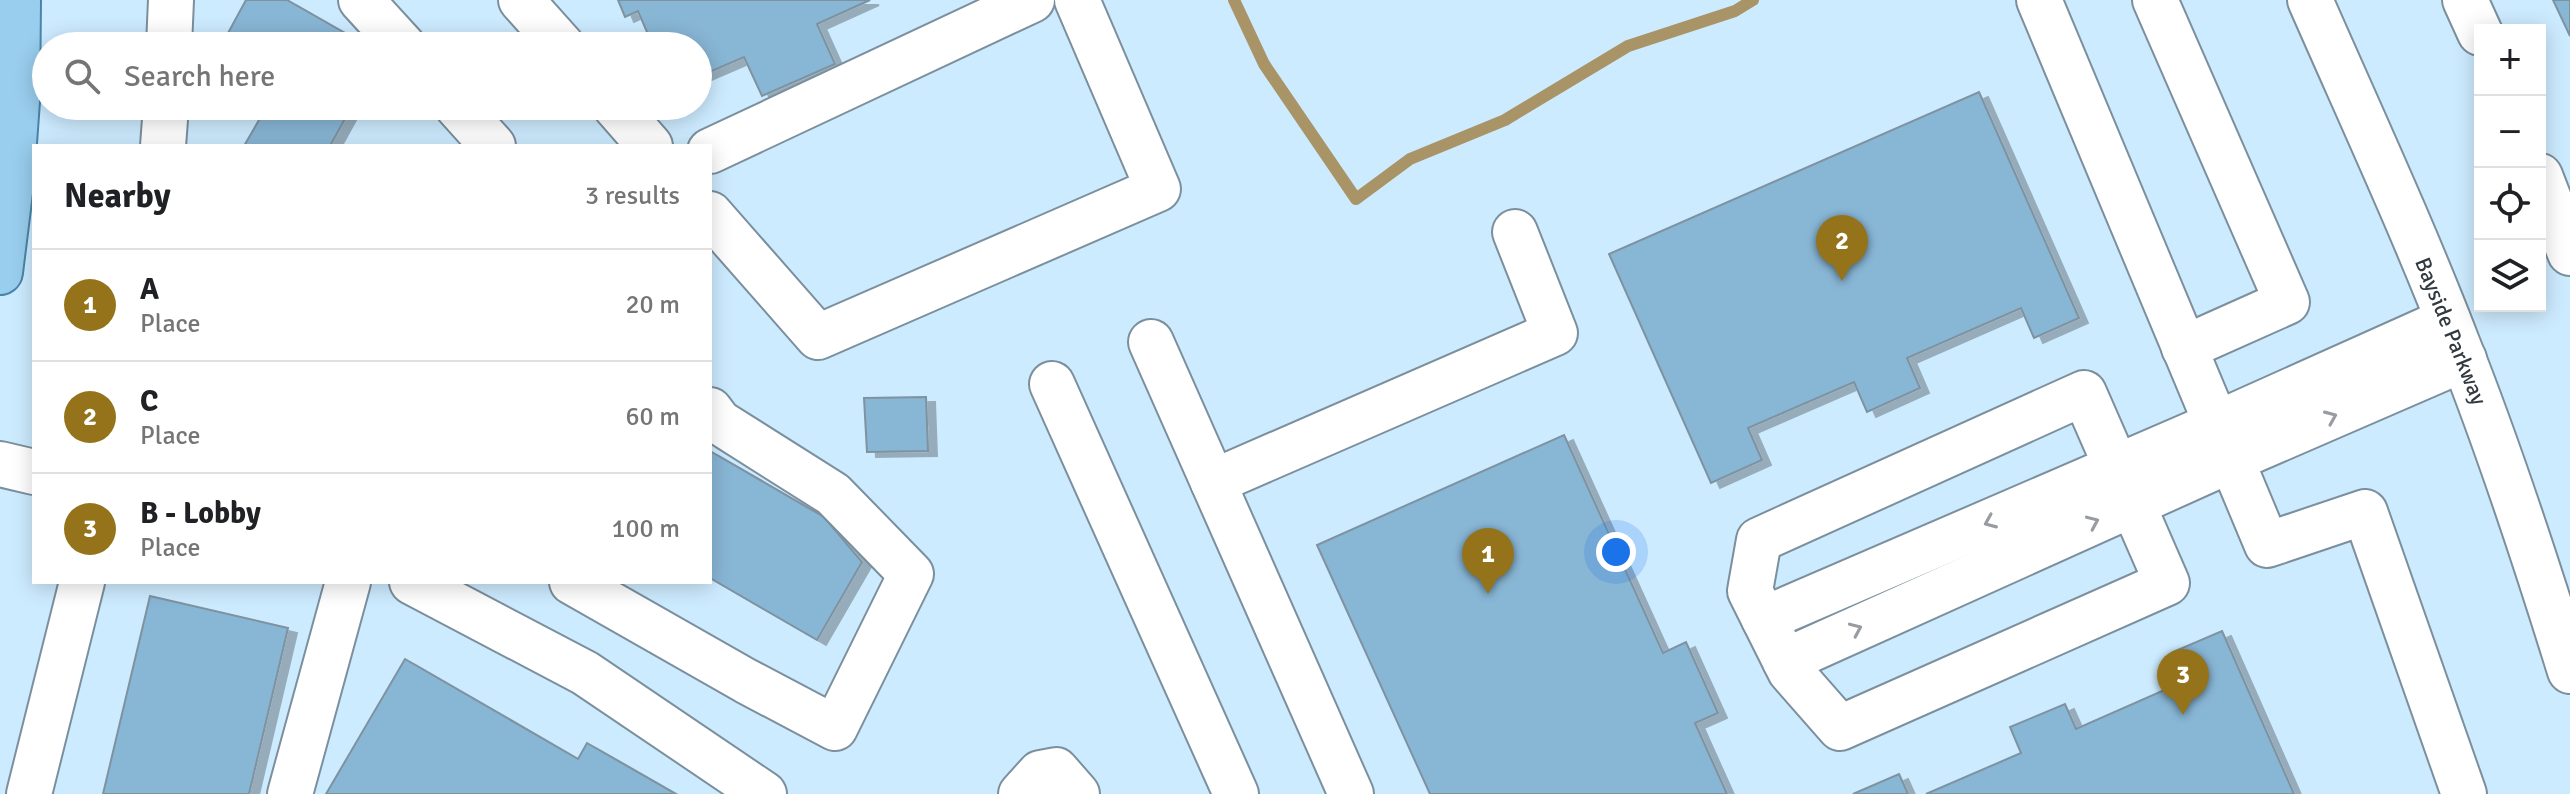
<!DOCTYPE html>
<html lang="en">
<head>
<meta charset="utf-8">
<style>
	:root { --surface:#fff; --page:#f6f6f6; --text:#202124; --muted:#757577; --line:#e0e0e0; --accent:#95731b }
	body { margin:0; font-family:Signika,sans-serif; background:var(--page); color:var(--text) }
	.controls { position:absolute; right:24px; top:24px; display:grid; overflow:hidden; border-radius:0px; box-shadow:0 4px 20px #0003 }
	.controls button { width:72px; height:72px; display:grid; place-items:center; padding:0; border:0; border-bottom:2px solid var(--line); background:var(--surface); color:var(--text); font:40px sans-serif }
	.you { position:absolute; left:1616px; top:552px; width:28px; height:28px; margin:-20px; border:6px solid #fff; border-radius:50%; background:#1a73e8; box-shadow:0 0 0 12px #1a73e833 }
	.badge { display:grid; place-items:center; width:52px; height:52px; border-radius:50%; background:var(--accent); color:#fff; font-size:26px; font-weight:700 }
	.pin { position:absolute; translate:-50% -66px; filter:drop-shadow(0 2px 4px #0008) }
	.pin::after { content:''; position:absolute; top:42px; width:28px; height:24px; background:inherit; clip-path:polygon(0 0,100% 0,50% 100%) }
	.list { margin:0; padding:0; list-style:none }
	h2 { display:flex; justify-content:space-between; align-items:center; height:104px; margin:0; padding:0 32px; font-size:34px }
	h2 small { font-size:26px; font-weight:400; color:var(--muted) }
	.list li { display:grid; grid-template-columns:52px 1fr auto; gap:24px; align-items:center; box-sizing:border-box; height:112px; padding:0 32px; border-top:2px solid var(--line) }
	.list b { display:block; font-size:30px; white-space:nowrap }
	.list p { margin:0; font-size:26px; white-space:nowrap; color:var(--muted) }
	.list em { font-size:26px; font-style:normal; color:var(--muted) }
	.icon { flex:none; width:44px; height:44px; fill:none; stroke:currentColor; stroke-width:2; stroke-linecap:round; stroke-linejoin:round }
	.map { position:relative; flex:none; width:2570px; height:794px; overflow:hidden }
	.search { position:absolute; background:var(--surface); box-shadow:0 4px 20px #0003; left:32px; top:32px; width:680px; height:88px; display:flex; align-items:center; gap:20px; box-sizing:border-box; padding:0 28px; border-radius:44px; color:var(--muted); font-size:30px }
	.panel { position:absolute; background:var(--surface); box-shadow:0 4px 20px #0003; left:32px; top:144px; width:680px; height:440px; border-radius:0px }
	.map>svg:first-child { display:block }
	.built { fill:#cdebff; fill-rule:evenodd }
	.lines { fill:none; stroke-linecap:round; stroke-linejoin:round }
	.stream { stroke:#a99467; stroke-width:12 }
	.building { fill:#88b6d5; stroke:#7e92a0; stroke-width:2; filter:url(#shadow) }
	.minor-casing { stroke:#7b8f9d; stroke-width:48 }
	.major-casing { stroke:#4985aa; stroke-width:48 }
	.minor { stroke:#fff; stroke-width:44 }
	.major { stroke:#99ceee; stroke-width:44 }
	.oneway { stroke:#989ca0 }
	.labels { text-anchor:middle; dominant-baseline:central; stroke-width:8; stroke-linejoin:round; paint-order:stroke }
	.street-label { font-size:22px; fill:#323a40; stroke:#fff }
</style>
</head>
<body>
<div class="map">
<svg width="2570" height="794" viewBox="0 0 2570 794">
	<defs>
		<filter id="shadow"><feDropShadow dx="9" dy="5" stdDeviation="0" flood-color="#0004"/></filter>
	</defs>
	<rect width="100%" height="100%" fill="#dff1fd"/>
	<path class="built" d="M 0,0 L 2570,0 L 2570,794 L 0,794 ZM 2480,30 L 2540,30 L 2540,306 L 2480,306 ZM 46,46 L 698,46 L 698,106 L 46,106 ZM 34,146 L 710,146 L 710,582 L 34,582 Z"/>
	<g class="lines">
		<path class="stream" d="M 1234,0 L 1264,64 L 1356,199 L 1410,159 L 1505,120 L 1628,46 L 1735,11 L 1753,0"/>
	</g>
	<g class="building">
		<path d="M 246,0 L 287,0 L 359,41 L 364,46 L 221,46 Z"/>
		<path d="M 618,0 L 870,0 L 817,24 L 835,64 L 762,96 L 744,57 L 698,77 L 698,46 L 653,46 L 638,11 L 625,17 Z"/>
		<path d="M 2553,0 L 2570,0 L 2570,36 Z"/>
		<path d="M 1979,92 L 2079,318 L 2034,338 L 2021,308 L 1907,358 L 1920,388 L 1867,412 L 1854,382 L 1748,428 L 1762,460 L 1711,483 L 1609,254 Z"/>
		<path d="M 252,106 L 352,106 L 330,146 L 244,146 L 263,113 Z"/>
		<path d="M 926,397 L 928,451 L 867,452 L 864,398 Z"/>
		<path d="M 1564,435 L 1663,653 L 1686,642 L 1718,713 L 1695,723 L 1727,794 L 1430,794 L 1317,545 Z"/>
		<path d="M 710,451 L 824,517 L 862,562 L 817,640 L 710,578 Z"/>
		<path d="M 150,596 L 288,628 L 249,794 L 103,794 Z"/>
		<path d="M 2222,631 L 2294,794 L 1926,794 L 2021,753 L 2010,727 L 2065,704 L 2076,729 L 2185,681 L 2173,652 Z"/>
		<path d="M 405,659 L 578,759 L 587,743 L 676,794 L 326,794 Z"/>
		<path d="M 1899,774 L 1908,794 L 1853,794 Z"/>
	</g>
	<g class="lines">
		<g class="minor-casing">
			<g id="minor">
				<path d="M 361,0 L 403,46"/>
				<path d="M 521,0 L 562,46"/>
				<path d="M 2039,0 L 2267,545 L 2365,512 L 2464,794"/>
				<path d="M 2155,0 L 2287,302 L 2184,348"/>
				<path d="M 2310,0 C 2360,114 2413,228 2458,345 C 2500,451 2536,561 2570,671"/>
				<path d="M 2465,0 L 2480,33"/>
				<path d="M 169,46 L 171,0"/>
				<path d="M 457,106 L 493,146"/>
				<path d="M 615,106 L 650,146"/>
				<path d="M 163,146 L 166,106"/>
				<path d="M 710,151 L 1032,0"/>
				<path d="M 2540,176 L 2570,253"/>
				<path d="M 710,214 L 818,337 L 1158,189 L 1077,0"/>
				<path d="M 1151,342 L 1213,482 L 1555,333 L 1515,232"/>
				<path d="M 1052,384 L 1236,794"/>
				<path d="M 2084,393 L 2167,583 L 1840,728 L 1790,671 L 1750,591 L 1759,540 Z"/>
				<path d="M 0,464 L 34,472"/>
				<path d="M 1213,482 L 1351,794"/>
				<path d="M 412,582 L 585,673 L 764,794"/>
				<path d="M 572,582 L 746,681 L 835,728 L 911,574 L 833,494 L 719,422 L 710,410"/>
				<path d="M 1764,619 L 2216,424 L 2448,320"/>
				<path d="M 1785,661 L 2231,460 L 2464,359"/>
				<path d="M 29,794 L 82,582"/>
				<path d="M 290,794 L 348,582"/>
				<path d="M 1021,794 L 1040,773 L 1056,770 L 1077,794"/>
			</g>
		</g>
		<g class="major-casing">
			<path id="major" d="M 0,272 L 11,184 L 17,101 L 18,0"/>
		</g>
		<use href="#minor" class="minor"/>
		<use href="#major" class="major"/>
	</g>
	<defs><path id="oneway-chevron" d="M-2-3.5L2.5 0L-2 3.5" fill="none" stroke-width="1.6" stroke-linecap="round" stroke-linejoin="round" transform="scale(2)"/></defs>
	<g class="oneway">
		<use href="#oneway-chevron" transform="translate(2331 417) rotate(-23)"/>
		<use href="#oneway-chevron" transform="translate(1990 522) rotate(157)"/>
		<use href="#oneway-chevron" transform="translate(2093 522) rotate(-24)"/>
		<use href="#oneway-chevron" transform="translate(1856 629) rotate(-24)"/>
	</g>
	<g class="labels">
		<g class="street-label">
			<text transform="translate(2451 331) rotate(68)">Bayside Parkway</text>
		</g>
	</g>
</svg>
<div class="controls">
<button>+</button>
<button>−</button>
<button><svg class="icon" aria-label="locate" viewBox="0 0 24 24"><circle cx="12" cy="12" r="6"/><path d="M12 2v4M12 18v4M2 12h4M18 12h4"/></svg></button>
<button><svg class="icon" aria-label="layers" viewBox="0 0 24 24"><path d="M12 4l9 5-9 5-9-5zM3 14l9 5 9-5"/></svg></button>
</div>
<div class="you"></div>
<div class="pin badge" style="left:1488px;top:594px">1</div>
<div class="pin badge" style="left:1842px;top:281px">2</div>
<div class="pin badge" style="left:2183px;top:715px">3</div>
<div class="search"><svg class="icon" aria-label="search" viewBox="0 0 24 24"><circle cx="10" cy="10" r="6"/><path d="M15 15l6 6"/></svg>Search here</div>
<section class="panel">
<h2>Nearby<small>3 results</small></h2>
<ul class="list">
<li><span class="badge">1</span><div><b>A</b><p>Place</p></div><em>20 m</em></li>
<li><span class="badge">2</span><div><b>C</b><p>Place</p></div><em>60 m</em></li>
<li><span class="badge">3</span><div><b>B - Lobby</b><p>Place</p></div><em>100 m</em></li>
</ul>
</section>
</div>
</body>
</html>
